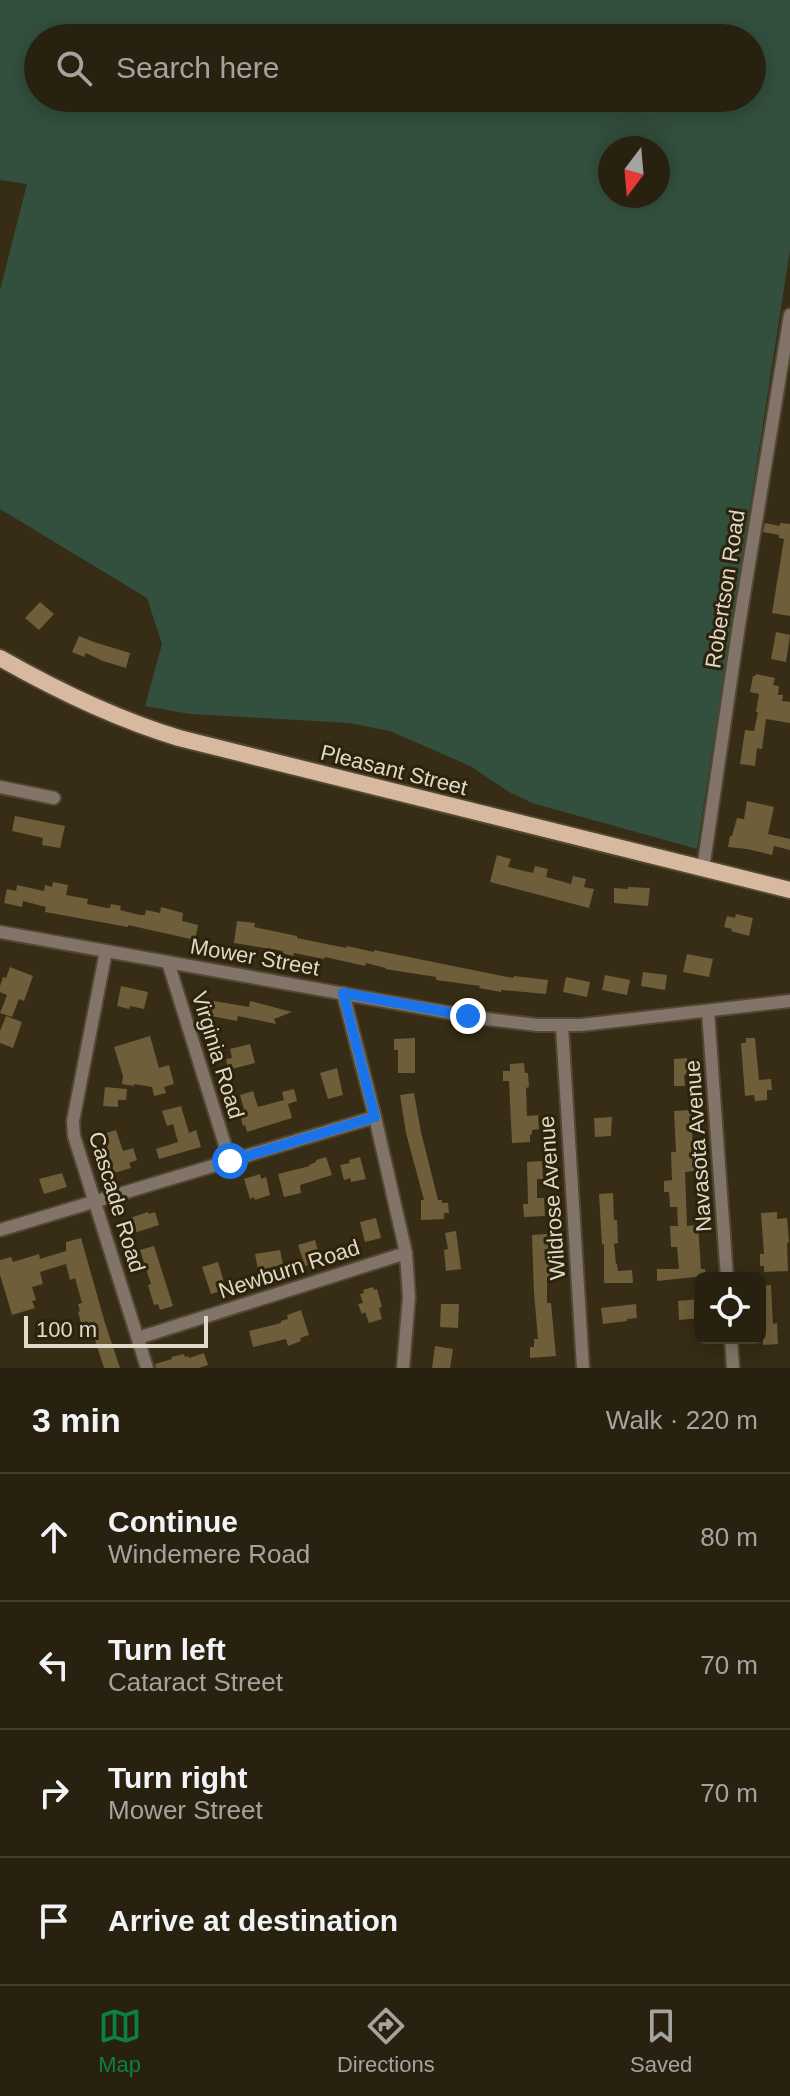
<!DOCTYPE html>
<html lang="en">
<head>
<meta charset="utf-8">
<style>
	:root { --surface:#292110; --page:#312919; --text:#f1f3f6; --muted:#a5a39f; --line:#453e30; --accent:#0b8043 }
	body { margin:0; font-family:Helvetica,sans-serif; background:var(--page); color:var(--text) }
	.controls { position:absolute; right:24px; bottom:24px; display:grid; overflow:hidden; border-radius:12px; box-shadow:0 4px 20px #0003 }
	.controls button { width:72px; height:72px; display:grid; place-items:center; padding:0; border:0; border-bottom:2px solid var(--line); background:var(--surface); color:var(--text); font:40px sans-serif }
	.compass { position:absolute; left:598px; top:136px; width:72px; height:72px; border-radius:50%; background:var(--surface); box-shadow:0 4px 20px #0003; rotate:196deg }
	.scale { position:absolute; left:24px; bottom:20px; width:184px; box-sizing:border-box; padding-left:8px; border:4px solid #dfd8cb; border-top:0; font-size:22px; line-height:28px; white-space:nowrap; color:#dfd8cb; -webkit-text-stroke:6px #2d230b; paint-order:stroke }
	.stop { position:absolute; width:24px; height:24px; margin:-18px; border:6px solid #1a73e8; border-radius:50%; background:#fff }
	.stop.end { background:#1a73e8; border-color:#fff; box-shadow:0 2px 8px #0008 }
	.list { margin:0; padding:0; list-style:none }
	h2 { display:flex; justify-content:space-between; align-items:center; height:104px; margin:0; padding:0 32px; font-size:34px }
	h2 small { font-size:26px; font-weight:400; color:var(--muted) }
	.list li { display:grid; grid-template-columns:52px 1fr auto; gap:24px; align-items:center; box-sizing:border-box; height:128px; padding:0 32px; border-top:2px solid var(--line) }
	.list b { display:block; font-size:30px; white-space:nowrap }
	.list p { margin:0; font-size:26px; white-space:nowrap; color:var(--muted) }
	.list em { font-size:26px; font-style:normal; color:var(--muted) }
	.icon { flex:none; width:44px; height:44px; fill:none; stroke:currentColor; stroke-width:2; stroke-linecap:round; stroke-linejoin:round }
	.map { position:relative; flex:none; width:790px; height:1368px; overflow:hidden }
	.search { position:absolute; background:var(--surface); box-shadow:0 4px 20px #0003; left:24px; right:24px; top:24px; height:88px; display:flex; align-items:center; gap:20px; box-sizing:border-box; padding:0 28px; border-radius:44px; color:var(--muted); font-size:30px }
	.sheet { height:616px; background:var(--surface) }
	nav { display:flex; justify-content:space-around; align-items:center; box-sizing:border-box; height:112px; border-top:2px solid var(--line); background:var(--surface); font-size:22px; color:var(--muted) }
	nav a { display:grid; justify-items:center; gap:4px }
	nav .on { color:var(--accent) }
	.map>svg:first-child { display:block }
	.green { fill:#334f3e; fill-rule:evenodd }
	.building { fill:#6e5e3a }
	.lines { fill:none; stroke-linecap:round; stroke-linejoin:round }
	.minor-casing { stroke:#524832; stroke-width:16 }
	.major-casing { stroke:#524832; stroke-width:20 }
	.minor { stroke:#827468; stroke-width:12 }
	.major { stroke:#d7b9a0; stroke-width:16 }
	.route { stroke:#1a73e8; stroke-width:10 }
	.labels { text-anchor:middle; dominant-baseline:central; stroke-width:6; stroke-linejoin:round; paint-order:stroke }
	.street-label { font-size:22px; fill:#dfd8cb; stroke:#2d230b }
</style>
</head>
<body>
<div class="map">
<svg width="790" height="1368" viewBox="0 0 790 1368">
	<rect width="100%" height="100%" fill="#372c15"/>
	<path class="green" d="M 0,0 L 790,0 L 790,250 L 697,849 L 532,803 L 509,792 L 470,766 L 390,731 L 349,723 L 190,714 L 145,706 L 162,644 L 147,598 L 0,509 L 0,290 L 27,184 L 0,180 ZM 38,38 L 752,38 L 752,98 L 38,98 ZM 610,148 L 658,148 L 658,196 L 610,196 Z"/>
	<g class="building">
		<path d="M 765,523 L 780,526 L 780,523 L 790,524 L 790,616 L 772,613 L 784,539 L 779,538 L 779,535 L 763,532 Z"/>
		<path d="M 40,602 L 54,614 L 39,630 L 25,618 Z"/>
		<path d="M 776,632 L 790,635 L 786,662 L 771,659 Z"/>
		<path d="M 79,636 L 94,642 L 130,653 L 126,668 L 103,661 L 86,653 L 84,657 L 72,652 Z"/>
		<path d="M 756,674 L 775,678 L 773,685 L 779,686 L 778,695 L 783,695 L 782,701 L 790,702 L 790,723 L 766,719 L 762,749 L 757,748 L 755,766 L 740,764 L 745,730 L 754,731 L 758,712 L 756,712 L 759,694 L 750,692 L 753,676 L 755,676 Z"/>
		<path d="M 747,801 L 774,807 L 768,834 L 790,839 L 790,850 L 774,846 L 772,855 L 747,849 L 728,847 L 730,836 L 732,836 L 737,818 L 744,819 Z"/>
		<path d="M 15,816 L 65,826 L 60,848 L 42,845 L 43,838 L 12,831 Z"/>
		<path d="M 497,855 L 511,859 L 508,867 L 533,873 L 535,866 L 548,869 L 546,877 L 571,884 L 573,876 L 586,879 L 584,887 L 594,889 L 589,908 L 490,882 Z"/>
		<path d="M 53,882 L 68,885 L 66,895 L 88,899 L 87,904 L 107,908 L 110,908 L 111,904 L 121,906 L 120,910 L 140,915 L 145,915 L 146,910 L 160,913 L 161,907 L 183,913 L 182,921 L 198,925 L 195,940 L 128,925 L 128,927 L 45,912 L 46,907 L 23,901 L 22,907 L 4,903 L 7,889 L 16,891 L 17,885 L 44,891 L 45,885 L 52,887 Z"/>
		<path d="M 628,887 L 650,888 L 648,906 L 614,903 L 614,888 L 628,889 Z"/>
		<path d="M 736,914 L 753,918 L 749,936 L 731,931 L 732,929 L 724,927 L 727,916 L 735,918 Z"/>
		<path d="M 237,921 L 255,923 L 254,927 L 297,936 L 297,938 L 346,948 L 347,946 L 374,952 L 374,950 L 513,978 L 514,976 L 548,980 L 546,994 L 501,990 L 501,992 L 479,988 L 480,986 L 436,980 L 436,977 L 385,969 L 386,968 L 366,963 L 365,966 L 325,957 L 324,959 L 294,953 L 293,956 L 282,953 L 283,951 L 234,943 Z"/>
		<path d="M 687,954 L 713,959 L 709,977 L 683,972 Z"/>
		<path d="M 10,967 L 33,976 L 24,1001 L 19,999 L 12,1017 L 0,1013 L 7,995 L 0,992 L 0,986 L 3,977 L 6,978 Z"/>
		<path d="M 643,972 L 667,975 L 665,990 L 641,986 Z"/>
		<path d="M 605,975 L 630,980 L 627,995 L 602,990 Z"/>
		<path d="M 566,977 L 590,982 L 587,997 L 563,992 Z"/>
		<path d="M 121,986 L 148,992 L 144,1009 L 130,1006 L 129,1009 L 117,1006 Z"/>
		<path d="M 214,1001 L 249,1007 L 250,1001 L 292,1012 L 274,1019 L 276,1024 L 238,1016 L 237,1021 L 211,1016 Z"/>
		<path d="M 6,1016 L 22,1022 L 13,1048 L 0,1043 L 0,1031 Z"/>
		<path d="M 150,1036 L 159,1068 L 169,1065 L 174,1084 L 164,1087 L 166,1093 L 154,1096 L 152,1087 L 134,1084 L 134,1086 L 122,1084 L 123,1076 L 114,1047 Z"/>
		<path d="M 415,1038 L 415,1073 L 398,1073 L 398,1050 L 394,1050 L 394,1039 Z"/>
		<path d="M 746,1038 L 755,1038 L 759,1080 L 771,1079 L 772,1090 L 767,1090 L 767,1100 L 755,1101 L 754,1095 L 745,1096 L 741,1043 L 746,1043 Z"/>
		<path d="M 250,1044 L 255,1063 L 228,1070 L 226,1059 L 232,1058 L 230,1049 Z"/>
		<path d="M 687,1058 L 688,1075 L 684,1075 L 685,1086 L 674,1086 L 674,1059 Z"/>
		<path d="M 524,1063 L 525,1073 L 528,1073 L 529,1087 L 526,1088 L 527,1116 L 538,1115 L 539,1129 L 532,1130 L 532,1134 L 530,1135 L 530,1142 L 512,1143 L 509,1081 L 503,1081 L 503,1071 L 510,1071 L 510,1064 Z"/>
		<path d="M 337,1068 L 343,1095 L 328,1099 L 320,1073 Z"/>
		<path d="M 105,1087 L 127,1089 L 126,1100 L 118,1100 L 118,1107 L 103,1106 Z"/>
		<path d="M 294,1089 L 297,1101 L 288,1104 L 292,1118 L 247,1132 L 245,1125 L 243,1126 L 239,1111 L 244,1109 L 240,1095 L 253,1091 L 258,1107 L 284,1100 L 282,1092 Z"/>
		<path d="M 414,1093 L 421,1132 L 438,1200 L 442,1200 L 442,1203 L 448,1203 L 449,1213 L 444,1213 L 444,1219 L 421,1220 L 421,1200 L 424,1200 L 406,1133 L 400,1095 Z"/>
		<path d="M 181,1106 L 189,1133 L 196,1130 L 201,1147 L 159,1159 L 156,1149 L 178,1142 L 173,1124 L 167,1126 L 162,1111 Z"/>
		<path d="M 691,1110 L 694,1171 L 685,1172 L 687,1226 L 698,1225 L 701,1269 L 705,1269 L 706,1276 L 657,1281 L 657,1269 L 679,1269 L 677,1247 L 671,1247 L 670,1226 L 678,1226 L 677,1207 L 670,1207 L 669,1192 L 664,1192 L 664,1181 L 672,1180 L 671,1152 L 676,1152 L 674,1111 Z"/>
		<path d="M 612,1117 L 611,1136 L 595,1137 L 594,1118 Z"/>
		<path d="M 116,1130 L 123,1151 L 133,1148 L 137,1160 L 129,1163 L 131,1168 L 114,1173 L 103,1134 Z"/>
		<path d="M 326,1157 L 332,1175 L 300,1185 L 301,1193 L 284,1197 L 278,1174 L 310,1166 L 309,1165 L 316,1162 L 316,1160 Z"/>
		<path d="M 360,1157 L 366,1179 L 351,1182 L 350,1178 L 344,1180 L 340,1165 L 350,1163 L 349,1160 Z"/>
		<path d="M 542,1161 L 543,1179 L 537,1179 L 537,1198 L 544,1198 L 545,1216 L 524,1217 L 523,1204 L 528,1204 L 527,1162 Z"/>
		<path d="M 62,1173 L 67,1187 L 44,1194 L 39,1179 Z"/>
		<path d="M 260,1174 L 261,1179 L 266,1177 L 270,1195 L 255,1200 L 254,1197 L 250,1199 L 244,1179 Z"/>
		<path d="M 613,1193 L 614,1220 L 617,1220 L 618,1243 L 614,1244 L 616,1264 L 617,1264 L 618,1271 L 632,1270 L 633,1283 L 604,1283 L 604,1244 L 602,1245 L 599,1194 Z"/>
		<path d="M 148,1212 L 149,1214 L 155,1212 L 159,1225 L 134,1233 L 134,1230 L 130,1231 L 127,1221 L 131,1220 L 130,1218 Z"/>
		<path d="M 777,1212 L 777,1219 L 787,1218 L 789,1242 L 787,1243 L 788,1271 L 764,1272 L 764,1266 L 760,1266 L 760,1254 L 764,1254 L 761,1213 Z"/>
		<path d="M 376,1218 L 381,1238 L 365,1242 L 360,1222 Z"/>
		<path d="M 456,1231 L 461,1269 L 446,1271 L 444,1250 L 448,1249 L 445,1233 Z"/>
		<path d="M 547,1234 L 550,1274 L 547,1281 L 547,1303 L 551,1303 L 556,1356 L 530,1358 L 530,1347 L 534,1347 L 534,1339 L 538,1339 L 534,1293 L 532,1235 Z"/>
		<path d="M 81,1238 L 105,1323 L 120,1368 L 104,1368 L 90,1324 L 88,1324 L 87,1321 L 81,1323 L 78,1312 L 80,1311 L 78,1304 L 82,1303 L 75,1278 L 70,1280 L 66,1264 L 40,1272 L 43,1284 L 32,1287 L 36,1300 L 32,1301 L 35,1308 L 12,1315 L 7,1298 L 0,1275 L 0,1260 L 11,1257 L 13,1262 L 39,1254 L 40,1259 L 66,1251 L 66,1242 Z"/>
		<path d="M 315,1240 L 321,1261 L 305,1266 L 298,1245 Z"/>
		<path d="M 154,1246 L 173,1306 L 160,1310 L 158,1304 L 154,1305 L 148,1285 L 151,1284 L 140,1250 Z"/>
		<path d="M 280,1250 L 283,1265 L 258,1270 L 255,1254 Z"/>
		<path d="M 218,1262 L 226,1289 L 211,1294 L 202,1267 Z"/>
		<path d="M 771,1285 L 773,1324 L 777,1323 L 778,1344 L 763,1345 L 760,1286 Z"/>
		<path d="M 373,1287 L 374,1290 L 377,1289 L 382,1307 L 379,1308 L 382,1319 L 369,1323 L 365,1312 L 362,1314 L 358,1304 L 363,1303 L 360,1294 L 364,1293 L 363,1290 Z"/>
		<path d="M 700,1299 L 700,1318 L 679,1320 L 678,1301 Z"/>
		<path d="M 441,1304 L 459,1304 L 458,1328 L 440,1327 Z"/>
		<path d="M 636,1304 L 637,1318 L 627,1319 L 627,1321 L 603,1324 L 601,1308 Z"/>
		<path d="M 301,1310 L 309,1335 L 300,1338 L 301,1341 L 288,1346 L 286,1339 L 253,1347 L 249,1331 L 281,1323 L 281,1321 L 288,1319 L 287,1315 Z"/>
		<path d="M 435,1346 L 453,1349 L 450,1368 L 432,1368 Z"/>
		<path d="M 204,1353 L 208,1365 L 199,1368 L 156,1368 L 155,1364 L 172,1359 L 171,1357 L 184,1354 L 185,1357 L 188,1356 L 189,1358 Z"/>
	</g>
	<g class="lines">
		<g class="minor-casing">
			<g id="minor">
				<path d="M 0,787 L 54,798"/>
				<path d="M 703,869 L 739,625 L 790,315"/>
				<path d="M 0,932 L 479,1018 L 537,1025 L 581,1025 L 790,1001"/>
				<path d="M 106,951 L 73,1121 L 74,1136 L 147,1368"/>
				<path d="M 168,962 L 230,1161"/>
				<path d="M 343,993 L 375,1117 L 406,1253 L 409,1297 L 403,1368"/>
				<path d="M 708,1011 L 727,1278"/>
				<path d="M 562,1026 L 583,1368"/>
				<path d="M 0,1230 L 375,1117"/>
				<path d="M 138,1338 L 406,1253"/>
				<path d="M 731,1338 L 733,1368"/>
			</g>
		</g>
		<g class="major-casing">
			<path id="major" d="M 0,658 C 58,691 116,719 179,738 L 790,890"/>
		</g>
		<use href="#minor" class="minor"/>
		<use href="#major" class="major"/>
	</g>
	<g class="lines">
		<path class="route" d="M 230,1161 L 375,1117 L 343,993 L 468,1016"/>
	</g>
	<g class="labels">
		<g class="street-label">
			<text transform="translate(725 589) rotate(-81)">Robertson Road</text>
			<text transform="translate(394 770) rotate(14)">Pleasant Street</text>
			<text transform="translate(255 957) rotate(10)">Mower Street</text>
			<text transform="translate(218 1055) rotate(73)">Virginia Road</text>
			<text transform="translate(698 1146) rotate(-94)">Navasota Avenue</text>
			<text transform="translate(552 1198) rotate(-94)">Wildrose Avenue</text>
			<text transform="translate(117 1202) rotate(73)">Cascade Road</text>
			<text transform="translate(289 1269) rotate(-18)">Newburn Road</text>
		</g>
	</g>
</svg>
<div class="controls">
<button><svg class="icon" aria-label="locate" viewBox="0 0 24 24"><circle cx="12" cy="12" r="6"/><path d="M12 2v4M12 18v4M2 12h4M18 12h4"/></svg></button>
</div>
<svg class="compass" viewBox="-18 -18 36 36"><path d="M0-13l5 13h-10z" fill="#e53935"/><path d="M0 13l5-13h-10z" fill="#a5a39f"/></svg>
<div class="scale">100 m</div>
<div class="stop" style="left:230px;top:1161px"></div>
<div class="stop end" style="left:468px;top:1016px"></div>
<div class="search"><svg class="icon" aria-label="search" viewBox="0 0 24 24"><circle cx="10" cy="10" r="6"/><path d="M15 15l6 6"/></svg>Search here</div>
</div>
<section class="sheet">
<h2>3 min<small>Walk · 220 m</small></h2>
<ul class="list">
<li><svg class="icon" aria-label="ahead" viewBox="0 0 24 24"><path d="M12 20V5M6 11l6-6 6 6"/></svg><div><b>Continue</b><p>Windemere Road</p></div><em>80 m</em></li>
<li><svg class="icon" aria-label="left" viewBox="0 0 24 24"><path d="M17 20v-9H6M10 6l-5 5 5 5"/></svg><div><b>Turn left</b><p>Cataract Street</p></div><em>70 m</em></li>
<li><svg class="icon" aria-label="right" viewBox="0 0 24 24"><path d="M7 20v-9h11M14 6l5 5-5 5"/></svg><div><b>Turn right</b><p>Mower Street</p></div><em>70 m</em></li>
<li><svg class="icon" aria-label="arrive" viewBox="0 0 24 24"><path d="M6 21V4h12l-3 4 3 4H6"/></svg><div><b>Arrive at destination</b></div></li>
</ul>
</section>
<nav>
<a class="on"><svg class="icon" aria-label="map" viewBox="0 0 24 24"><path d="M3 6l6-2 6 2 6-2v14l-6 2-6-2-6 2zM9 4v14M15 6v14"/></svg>Map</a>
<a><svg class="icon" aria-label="directions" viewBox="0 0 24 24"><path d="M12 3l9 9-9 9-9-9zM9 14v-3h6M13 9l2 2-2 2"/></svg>Directions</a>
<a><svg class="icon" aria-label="saved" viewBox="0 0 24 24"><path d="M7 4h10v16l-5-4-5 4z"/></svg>Saved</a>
</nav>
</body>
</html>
